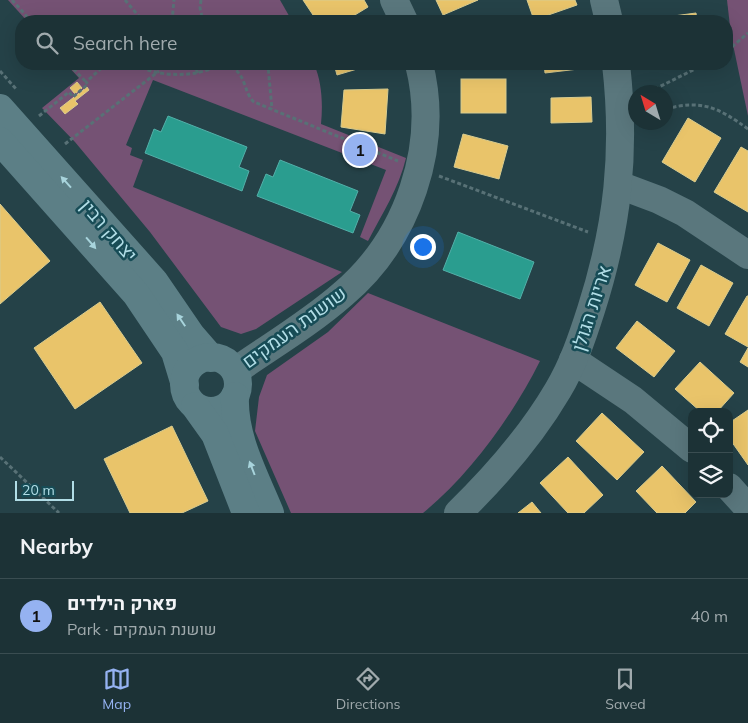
<!DOCTYPE html>
<html lang="en">
<head>
<meta charset="utf-8">
<style>
	:root { --surface:#1c3236; --page:#253a3e; --text:#f1f3f6; --muted:#a0aaad; --line:#3a4d51; --accent:#95b2f1 }
	body { margin:0; font-family:Mulish,Heebo,sans-serif; background:var(--page); color:var(--text) }
	.controls { position:absolute; right:15px; bottom:15px; display:grid; overflow:hidden; border-radius:10px; box-shadow:0 5px 20px #0002 }
	.controls button { width:45px; height:45px; display:grid; place-items:center; padding:0; border:0; border-bottom:1px solid var(--line); background:var(--surface); color:var(--text); font:25px sans-serif }
	.compass { position:absolute; left:628px; top:85px; width:45px; height:45px; border-radius:50%; background:var(--surface); box-shadow:0 5px 20px #0002; rotate:322deg }
	.scale { position:absolute; left:15px; bottom:12px; width:59px; box-sizing:border-box; padding-left:5px; border:2px solid #b1dde6; border-top:0; font-size:14px; line-height:18px; white-space:nowrap; color:#b1dde6; -webkit-text-stroke:4px #174c56; paint-order:stroke }
	.you { position:absolute; left:422px; top:246px; width:18px; height:18px; margin:-12px; border:4px solid #fff; border-radius:50%; background:#1a73e8; box-shadow:0 0 0 8px #1a73e833 }
	.badge { display:grid; place-items:center; width:32px; height:32px; border-radius:50%; background:var(--accent); color:#111; font-size:16px; font-weight:700 }
	.pin { position:absolute; translate:-50% -50%; border:2px solid #fff; box-shadow:0 1px 5px #0006 }
	.list { margin:0; padding:0; list-style:none }
	h2 { display:flex; justify-content:space-between; align-items:center; height:65px; margin:0; padding:0 20px; font-size:21px }
	h2 small { font-size:16px; font-weight:400; color:var(--muted) }
	.list li { display:grid; grid-template-columns:32px 1fr auto; gap:15px; align-items:center; box-sizing:border-box; height:75px; padding:0 20px; border-top:1px solid var(--line) }
	.list b { display:block; font-size:19px; white-space:nowrap }
	.list p { margin:0; font-size:16px; white-space:nowrap; color:var(--muted) }
	.list em { font-size:16px; font-style:normal; color:var(--muted) }
	.icon { flex:none; width:28px; height:28px; fill:none; stroke:currentColor; stroke-width:2; stroke-linecap:round; stroke-linejoin:round }
	.map { position:relative; flex:none; width:748px; height:513px; overflow:hidden }
	.search { position:absolute; background:var(--surface); box-shadow:0 5px 20px #0002; left:15px; right:15px; top:15px; height:55px; display:flex; align-items:center; gap:12px; box-sizing:border-box; padding:0 18px; border-radius:20px; color:var(--muted); font-size:19px }
	.sheet { height:140px; background:var(--surface) }
	nav { display:flex; justify-content:space-around; align-items:center; box-sizing:border-box; height:70px; border-top:1px solid var(--line); background:var(--surface); font-size:14px; color:var(--muted) }
	nav a { display:grid; justify-items:center; gap:2px }
	nav .on { color:var(--accent) }
	.map>svg:first-child { display:block }
	.green { fill:#755274 }
	.homes { fill:#e9c46a; stroke:#d8cc8f }
	.schools { fill:#2a9d8f; stroke:#52b0a9 }
	.lines { fill:none; stroke-linecap:round; stroke-linejoin:round }
	.path { stroke:#587176; stroke-width:3; stroke-dasharray:4 2.5; stroke-linecap:butt }
	.minor { stroke:#5a777d; stroke-width:28 }
	.major { stroke:#5c7f86; stroke-width:28 }
	.oneway { fill:#a8d4dc }
	.labels { text-anchor:middle; dominant-baseline:central; stroke-width:5; stroke-linejoin:round; paint-order:stroke }
	.street-label { font-size:19px; fill:#b1dde6; stroke:#174c56 }
</style>
</head>
<body>
<div class="map">
<svg width="748" height="513" viewBox="0 0 748 513">
	<rect width="100%" height="100%" fill="#254248"/>
	<g class="green">
		<path d="M 8,0 L 280,0 L 292,21 L 27,21 Z"/>
		<path d="M 727,0 L 748,0 L 748,116 L 731,35 Z"/>
		<path d="M 66,64 L 314,64 C 322,82 323,104 321,124 L 406,158 C 399,188 382,214 368,241 L 360,237 L 386,170 L 153,80 L 126,145 L 132,148 L 130,155 L 143,160 L 133,187 L 342,272 L 256,329 L 241,334 L 221,327 L 150,232 L 75,142 L 42,108 L 79,78 Z"/>
		<path d="M 368,293 L 540,361 C 513,415 470,475 423,513 L 291,513 L 255,431 L 259,397 L 267,375 L 328,332 Z"/>
	</g>
	<g class="homes">
		<path d="M 303,0 L 364,0 L 368,7 L 345,21 L 317,21 Z"/>
		<path d="M 436,0 L 478,0 L 443,15 Z"/>
		<path d="M 527,0 L 575,0 L 577,5 L 534,20 Z"/>
		<path d="M 696,13 L 697,21 L 651,21 L 651,19 Z"/>
		<path d="M 334,64 L 374,64 L 337,75 Z"/>
		<path d="M 544,64 L 587,64 L 587,68 L 545,73 Z"/>
		<rect x="461" y="79" width="45" height="34"/>
		<path d="M 77,82 L 82,88 L 75,94 L 70,88 Z"/>
		<path d="M 87,87 L 89,90 L 75,101 L 78,104 L 65,114 L 60,108 Z"/>
		<path d="M 388,89 L 385,134 L 341,127 L 344,90 Z"/>
		<path d="M 591,97 L 592,122 L 551,123 L 551,98 Z"/>
		<path d="M 688,118 L 721,138 L 695,182 L 662,162 Z"/>
		<path d="M 463,134 L 508,146 L 499,179 L 454,167 Z"/>
		<path d="M 741,147 L 748,151 L 748,212 L 714,192 Z"/>
		<path d="M 0,204 L 50,261 L 0,304 Z"/>
		<path d="M 658,243 L 690,260 L 667,302 L 635,285 Z"/>
		<path d="M 701,265 L 733,283 L 709,326 L 677,308 Z"/>
		<path d="M 747,296 L 748,296 L 748,347 L 725,334 Z"/>
		<path d="M 100,302 L 142,363 L 75,409 L 34,348 Z"/>
		<path d="M 637,321 L 675,351 L 654,377 L 616,348 Z"/>
		<path d="M 748,348 L 748,367 L 740,362 Z"/>
		<path d="M 700,362 L 734,393 L 717,412 L 701,412 L 675,389 Z"/>
		<path d="M 748,410 L 748,465 L 729,438 L 729,423 Z"/>
		<path d="M 602,413 L 644,452 L 617,480 L 576,441 Z"/>
		<path d="M 172,426 L 208,501 L 182,513 L 130,513 L 104,459 Z"/>
		<path d="M 568,457 L 603,495 L 584,513 L 568,513 L 540,483 Z"/>
		<path d="M 662,466 L 696,502 L 685,513 L 657,513 L 636,491 Z"/>
		<path d="M 532,502 L 541,513 L 518,513 Z"/>
	</g>
	<g class="schools">
		<path d="M 168,116 L 247,147 L 239,167 L 249,171 L 242,191 L 145,153 L 154,129 L 161,132 Z"/>
		<path d="M 280,160 L 358,191 L 350,211 L 360,215 L 353,233 L 257,196 L 266,174 L 273,177 Z"/>
		<path d="M 458,232 L 534,262 L 520,299 L 443,270 Z"/>
	</g>
	<g class="lines">
		<g class="path">
			<path d="M 12,0 L 31,21"/>
			<path d="M 125,0 L 143,21"/>
			<path d="M 201,0 L 200,8 L 203,21"/>
			<path d="M 172,21 L 174,0"/>
			<path d="M 727,51 L 748,33"/>
			<path d="M 69,64 L 86,82"/>
			<path d="M 136,64 C 151,75 179,76 196,73 C 209,71 222,62 234,69 C 246,76 244,93 254,102 L 398,161"/>
			<path d="M 193,64 L 198,73"/>
			<path d="M 266,64 L 268,66 L 272,109"/>
			<path d="M 0,71 L 17,90"/>
			<path d="M 649,92 L 705,64"/>
			<path d="M 666,109 C 702,99 719,108 748,129"/>
			<path d="M 39,116 L 69,92 L 73,97 L 88,84 L 86,82 L 106,64"/>
			<path d="M 65,144 L 159,71"/>
			<path d="M 439,176 L 588,232"/>
			<path d="M 0,457 L 59,513"/>
		</g>
		<g class="minor">
			<path d="M 394,0 L 404,21"/>
			<path d="M 604,0 L 609,21"/>
			<path d="M 619,185 L 659,200 L 685,213 L 748,255"/>
			<path d="M 573,360 L 633,400 L 692,449"/>
			<path d="M 235,371 C 271,346 310,323 343,294 C 408,239 440,146 419,64"/>
			<path d="M 729,487 L 748,508"/>
			<path d="M 458,513 C 496,476 531,436 558,390 C 573,365 582,338 591,310 C 618,226 626,151 616,64"/>
		</g>
		<g class="major">
			<path d="M 0,108 L 154,281 L 191,335 L 211,358"/>
			<path d="M 0,141 L 136,294 L 175,352 L 185,385"/>
			<circle cx="211" cy="384" r="27"/>
			<path d="M 235,396 C 233,437 255,476 270,513"/>
			<path d="M 195,406 L 215,434 L 246,513"/>
		</g>
	</g>
	<defs><path id="oneway-solid" d="M-6-.8H1V-3.2L6.5 0L1 3.2V.8H-6Z" transform="scale(1.25)"/></defs>
	<g class="oneway">
		<use href="#oneway-solid" transform="translate(66 182) rotate(-132)"/>
		<use href="#oneway-solid" transform="translate(91 243) rotate(49)"/>
		<use href="#oneway-solid" transform="translate(181 320) rotate(-124)"/>
		<use href="#oneway-solid" transform="translate(252 468) rotate(-111)"/>
	</g>
	<g class="labels">
		<g class="street-label">
			<text transform="translate(109 230) rotate(49)">יצחק רבין</text>
			<text transform="translate(591 308) rotate(-72)">אריות הגולן</text>
			<text transform="translate(294 327) rotate(-36)">שושנת העמקים</text>
		</g>
	</g>
</svg>
<div class="controls">
<button><svg class="icon" aria-label="locate" viewBox="0 0 24 24"><circle cx="12" cy="12" r="6"/><path d="M12 2v4M12 18v4M2 12h4M18 12h4"/></svg></button>
<button><svg class="icon" aria-label="layers" viewBox="0 0 24 24"><path d="M12 4l9 5-9 5-9-5zM3 14l9 5 9-5"/></svg></button>
</div>
<svg class="compass" viewBox="-18 -18 36 36"><path d="M0-13l5 13h-10z" fill="#e53935"/><path d="M0 13l5-13h-10z" fill="#a0aaad"/></svg>
<div class="scale">20 m</div>
<div class="you"></div>
<div class="pin badge" style="left:360px;top:150px">1</div>
<div class="search"><svg class="icon" aria-label="search" viewBox="0 0 24 24"><circle cx="10" cy="10" r="6"/><path d="M15 15l6 6"/></svg>Search here</div>
</div>
<section class="sheet">
<h2>Nearby<small></small></h2>
<ul class="list">
<li><span class="badge">1</span><div><b>פארק הילדים</b><p>Park · שושנת העמקים</p></div><em>40 m</em></li>
</ul>
</section>
<nav>
<a class="on"><svg class="icon" aria-label="map" viewBox="0 0 24 24"><path d="M3 6l6-2 6 2 6-2v14l-6 2-6-2-6 2zM9 4v14M15 6v14"/></svg>Map</a>
<a><svg class="icon" aria-label="directions" viewBox="0 0 24 24"><path d="M12 3l9 9-9 9-9-9zM9 14v-3h6M13 9l2 2-2 2"/></svg>Directions</a>
<a><svg class="icon" aria-label="saved" viewBox="0 0 24 24"><path d="M7 4h10v16l-5-4-5 4z"/></svg>Saved</a>
</nav>
</body>
</html>
